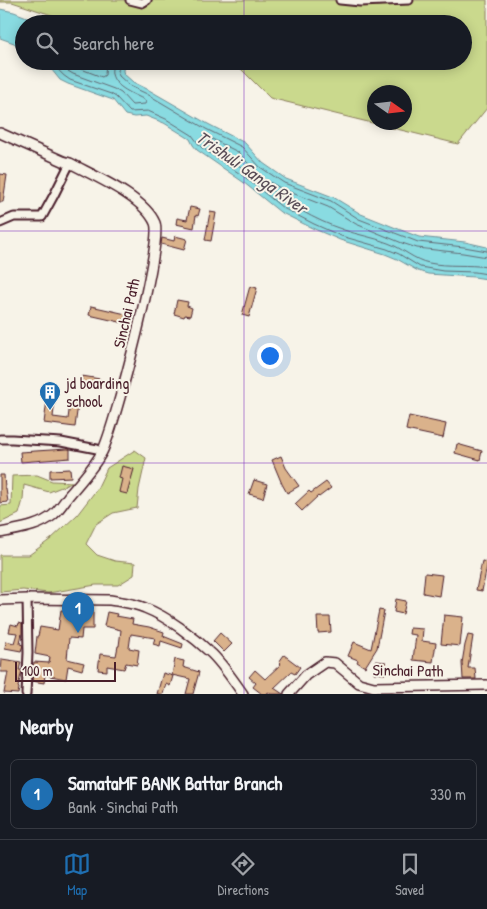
<!DOCTYPE html>
<html lang="en">
<head>
<meta charset="utf-8">
<style>
	:root { --surface:#171b24; --page:#20242c; --text:#f1f3f6; --muted:#9ea1a6; --line:#363941; --accent:#1f6fb2 }
	body { margin:0; font-family:"Patrick Hand",sans-serif; background:var(--page); color:var(--text) }
	.compass { position:absolute; left:367px; top:85px; width:45px; height:45px; border-radius:50%; background:var(--surface); box-shadow:0 2px 12px #0003; rotate:104deg }
	.scale { position:absolute; left:15px; bottom:12px; width:101px; box-sizing:border-box; padding-left:5px; border:2px solid #4a1f2b; border-top:0; font-size:14px; line-height:18px; white-space:nowrap; color:#4a1f2b; -webkit-text-stroke:4px #f7f3e8; paint-order:stroke }
	.you { position:absolute; left:269px; top:355px; width:18px; height:18px; margin:-12px; border:4px solid #fff; border-radius:50%; background:#1a73e8; box-shadow:0 0 0 8px #1a73e833 }
	.badge { display:grid; place-items:center; width:32px; height:32px; border-radius:50%; background:var(--accent); color:#fff; font-size:16px; font-weight:700 }
	.pin { position:absolute; translate:-50% -41px; filter:drop-shadow(0 1px 2px #0008) }
	.pin::after { content:''; position:absolute; top:26px; width:18px; height:15px; background:inherit; clip-path:polygon(0 0,100% 0,50% 100%) }
	.list { margin:0; padding:0; list-style:none }
	h2 { display:flex; justify-content:space-between; align-items:center; height:65px; margin:0; padding:0 20px; font-size:21px }
	h2 small { font-size:16px; font-weight:400; color:var(--muted) }
	.list li { display:grid; grid-template-columns:32px 1fr auto; gap:15px; align-items:center; box-sizing:border-box; height:70px; margin:0 10px 10px; padding:0 10px; border:1px solid var(--line); border-radius:8px }
	.list b { display:block; font-size:19px; white-space:nowrap }
	.list p { margin:0; font-size:16px; white-space:nowrap; color:var(--muted) }
	.list em { font-size:16px; font-style:normal; color:var(--muted) }
	.icon { flex:none; width:28px; height:28px; fill:none; stroke:currentColor; stroke-width:2; stroke-linecap:round; stroke-linejoin:round }
	.map { position:relative; flex:none; width:487px; height:694px; overflow:hidden }
	.search { position:absolute; background:var(--surface); box-shadow:0 2px 12px #0003; left:15px; right:15px; top:15px; height:55px; display:flex; align-items:center; gap:12px; box-sizing:border-box; padding:0 18px; border-radius:28px; color:var(--muted); font-size:19px }
	.sheet { height:145px; background:var(--surface) }
	nav { display:flex; justify-content:space-around; align-items:center; box-sizing:border-box; height:70px; border-top:1px solid var(--line); background:var(--surface); font-size:14px; color:var(--muted) }
	nav a { display:grid; justify-items:center; gap:2px }
	nav .on { color:var(--accent) }
	.map>svg:first-child { display:block }
	.green { fill:#cad98d; stroke:#8a7c5c; fill-rule:evenodd }
	.water { fill:#89dbe1; stroke:#709098 }
	.lines { fill:none; stroke-linecap:round; stroke-linejoin:round }
	.shore { stroke:#636a74; stroke-width:1 }
	.building { fill:#dab28b; stroke:#4a1f2b }
	.minor-casing { stroke:#4a1f2b; stroke-width:11 }
	.tertiary-casing { stroke:#4a1f2b; stroke-width:12 }
	.minor { stroke:#f7f3e8; stroke-width:7 }
	.tertiary { stroke:#f7f3e8; stroke-width:9 }
	.grid { fill:none; stroke:#7b2cbf; stroke-width:1; stroke-opacity:0.55 }
	.labels { text-anchor:middle; dominant-baseline:central; stroke-width:4; stroke-linejoin:round; paint-order:stroke }
	.street-label { font-size:16px; fill:#4a1f2b; stroke:#f7f3e8 }
	.poi-label { font-size:16px; fill:#4a1f2b; stroke:#f7f3e8; text-anchor:start }
	.water-label { font-size:18px; font-style:italic; fill:#5a4e58; stroke:#f7f3e8 }
</style>
</head>
<body>
<div class="map">
<svg width="487" height="694" viewBox="0 0 487 694">
	<rect width="100%" height="100%" fill="#f7f3e8"/>
	<filter id="ink" filterUnits="userSpaceOnUse"><feTurbulence type="fractalNoise" baseFrequency=".02" numOctaves="2"/><feDisplacementMap in="SourceGraphic" scale="10" xChannelSelector="R" yChannelSelector="G"/><feConvolveMatrix kernelMatrix="1 2 1 2 8 2 1 2 1" color-interpolation-filters="sRGB"/></filter>
	<g filter="url(#ink)">
		<g class="green">
			<path d="M 0,0 L 487,0 L 487,108 L 458,144 L 270,98 L 233,61 L 463,61 L 463,24 L 79,24 L 12,2 L 0,2 ZM 374,92 L 404,92 L 404,122 L 374,122 Z"/>
			<path d="M 135,450 L 146,458 L 139,489 L 137,508 L 113,513 L 96,524 L 86,544 L 97,555 L 115,561 L 135,563 L 134,575 L 118,585 L 96,585 L 48,593 L 23,590 L 0,592 L 0,555 L 29,555 L 51,539 L 77,515 L 97,489 L 107,468 Z"/>
			<path d="M 37,475 L 52,481 L 74,482 L 49,492 L 24,485 L 23,500 L 19,514 L 0,523 L 0,506 L 11,505 L 12,476 Z"/>
		</g>
		<g class="water">
			<path d="M 0,9 L 14,12 L 45,24 L 24,24 L 24,52 L 14,43 L 0,38 Z"/>
			<path d="M 38,61 L 124,61 L 123,71 L 124,74 L 133,82 L 149,90 L 208,124 L 245,143 L 263,163 L 286,179 L 333,197 L 361,214 L 406,232 L 419,237 L 465,242 L 487,247 L 487,279 L 474,277 L 428,274 L 418,271 L 397,259 L 385,254 L 340,240 L 312,228 L 280,212 L 243,182 L 197,150 L 193,145 L 190,139 L 164,123 L 146,116 L 134,117 L 125,115 L 113,100 L 68,84 L 60,80 L 51,69 Z"/>
		</g>
		<g class="lines">
			<g class="shore">
				<path d="M 49,61 C 57,67 61,75 70,80 L 111,94 L 116,97 L 130,112 L 148,111 L 166,119 L 192,135 L 201,147 L 246,178 L 283,208 L 314,224 L 341,236 L 387,249 L 399,254 L 420,267 L 443,271 L 475,272 L 487,274"/>
				<path d="M 60,61 L 68,71 L 73,74 L 114,89 L 121,93 L 132,105 L 145,104 L 146,102 L 145,100 C 134,94 115,88 112,74 C 111,70 113,65 113,61"/>
				<path d="M 69,61 L 72,65 L 76,67 L 102,77 L 105,75 L 106,61"/>
				<path d="M 120,61 L 118,71 L 119,76 L 130,86 L 147,94 L 206,129 L 242,147 L 260,167 L 284,183 L 331,201 L 359,219 L 418,242 L 464,247 L 487,251"/>
				<path d="M 203,136 L 206,136 L 238,152 L 254,170 L 254,173 L 251,174 L 205,142 L 202,139 Z"/>
				<path d="M 487,257 L 463,253 L 417,248 L 402,243 L 356,224 L 328,207 L 282,189 L 266,180 L 263,181 L 264,184 C 287,204 314,220 344,230 C 358,235 373,237 388,243 C 402,248 414,260 429,263 C 448,267 468,264 487,267"/>
			</g>
		</g>
		<g class="building">
			<path d="M 0,174 L 7,175 L 3,202 L 0,202 Z"/>
			<path d="M 190,207 L 200,209 L 198,216 L 196,215 L 194,228 L 176,224 L 177,218 L 187,220 Z"/>
			<path d="M 210,212 L 216,213 L 211,241 L 205,240 Z"/>
			<path d="M 175,236 L 187,239 L 184,250 L 161,244 L 162,238 L 174,241 Z"/>
			<path d="M 250,286 L 257,288 L 249,317 L 242,315 Z"/>
			<path d="M 177,300 L 188,302 L 187,306 L 192,308 L 190,316 L 185,315 L 184,317 L 174,314 Z"/>
			<path d="M 91,306 L 126,314 L 124,323 L 89,315 Z"/>
			<path d="M 82,376 L 100,379 L 99,387 L 81,384 Z"/>
			<path d="M 48,392 L 56,393 L 53,417 L 68,419 L 70,403 L 78,404 L 75,427 L 44,423 Z"/>
			<path d="M 409,416 L 446,424 L 443,438 L 406,430 Z"/>
			<path d="M 457,444 L 482,451 L 480,460 L 455,453 Z"/>
			<path d="M 67,449 L 70,449 L 70,458 L 21,462 L 20,452 Z"/>
			<path d="M 281,456 L 286,468 L 299,486 L 287,493 L 282,484 L 272,460 Z"/>
			<path d="M 122,466 L 134,469 L 127,494 L 119,492 L 122,479 L 119,478 Z"/>
			<path d="M 70,469 L 71,477 L 50,478 L 50,470 Z"/>
			<path d="M 0,475 L 4,475 L 5,489 L 6,489 L 8,502 L 0,503 Z"/>
			<path d="M 254,480 L 267,484 L 263,498 L 249,494 Z"/>
			<path d="M 326,482 L 331,488 L 319,497 L 318,496 L 302,511 L 295,504 L 309,491 L 311,493 Z"/>
			<path d="M 482,561 L 487,562 L 487,566 L 482,591 L 476,590 Z"/>
			<path d="M 425,573 L 442,575 L 439,596 L 423,593 Z"/>
			<path d="M 396,599 L 406,601 L 403,614 L 394,612 Z"/>
			<path d="M 61,610 L 75,612 L 75,611 L 93,610 L 93,629 L 82,629 L 81,639 L 69,638 L 67,659 L 84,663 L 82,670 L 68,666 L 66,679 L 45,675 L 44,683 L 32,681 L 34,662 L 49,663 L 50,657 L 35,654 L 37,636 L 38,636 L 40,627 L 58,630 Z"/>
			<path d="M 379,610 L 384,611 L 377,648 L 365,667 L 357,662 L 358,660 L 348,656 L 354,642 L 371,649 Z"/>
			<path d="M 107,612 L 117,614 L 116,616 L 133,619 L 132,624 L 149,627 L 164,632 L 163,636 L 183,644 L 182,648 L 161,641 L 160,646 L 153,644 L 155,638 L 131,634 L 129,648 L 139,650 L 137,665 L 126,663 L 124,669 L 107,666 L 107,671 L 98,670 L 100,654 L 116,656 L 118,646 L 119,646 L 121,630 L 104,626 Z"/>
			<path d="M 444,615 L 463,617 L 460,646 L 441,644 Z"/>
			<path d="M 317,617 L 330,617 L 331,632 L 318,633 Z"/>
			<path d="M 19,623 L 22,624 L 22,633 L 20,644 L 23,645 L 21,651 L 5,648 L 6,641 L 14,643 L 17,633 L 9,632 L 11,624 L 18,626 Z"/>
			<path d="M 410,628 L 423,629 L 422,641 L 436,643 L 433,662 L 413,660 L 416,635 L 409,634 Z"/>
			<path d="M 220,633 L 232,644 L 224,652 L 213,641 Z"/>
			<path d="M 468,635 L 473,636 L 468,668 L 475,668 L 476,679 L 463,679 L 462,663 L 465,645 Z"/>
			<path d="M 284,655 L 300,667 L 295,674 L 291,672 L 274,688 L 283,694 L 271,694 L 268,692 L 267,694 L 262,694 L 253,687 L 256,683 L 249,677 L 255,670 L 265,679 L 281,664 L 279,662 Z"/>
			<path d="M 2,659 L 21,662 L 19,670 L 22,670 L 18,687 L 19,688 L 18,694 L 4,693 L 8,672 L 1,672 Z"/>
			<path d="M 175,659 L 184,661 L 183,667 L 199,672 L 193,694 L 186,694 L 190,679 L 172,675 Z"/>
			<path d="M 375,661 L 386,662 L 385,674 L 374,673 Z"/>
			<path d="M 163,673 L 173,676 L 170,686 L 166,684 L 163,694 L 157,694 Z"/>
		</g>
		<g class="lines">
			<g class="minor-casing">
				<g id="minor">
					<path d="M 130,0 L 142,3 L 147,0"/>
					<path d="M 340,0 L 360,2 L 409,0"/>
					<path d="M 0,223 L 14,217 L 42,217 L 54,195 L 70,163"/>
					<path d="M 0,439 L 12,439 L 61,442 L 97,449 L 102,452"/>
					<path d="M 26,694 L 28,653 L 27,599"/>
				</g>
			</g>
			<g class="tertiary-casing">
				<g id="tertiary">
					<path d="M 0,133 L 63,161 L 70,163 C 94,176 144,197 155,223 C 163,242 115,427 102,452 C 94,467 81,481 70,494 C 65,500 60,509 53,515 C 39,527 18,529 0,533"/>
					<path d="M 0,600 L 27,599 L 110,600 C 122,602 134,603 145,608 C 168,617 194,637 212,654 C 223,665 234,681 243,694"/>
					<path d="M 289,694 L 306,675 L 325,662 L 335,663 L 359,683 L 374,687 L 487,685"/>
				</g>
			</g>
			<use href="#minor" class="minor"/>
			<use href="#tertiary" class="tertiary"/>
		</g>
	</g>
	<path class="grid" d="M 244,0 L 244,24M 244,61 L 244,694M 0,231 L 487,231M 0,463 L 487,463"/>
	<defs>
		<g id="building-pin" transform="scale(1.125)"><path d="M0 17L-7.5 6A9.5 9.5 0 1 1 7.5 6Z" fill="#1f6fb2" stroke="#f7f3e8"/><path d="M-4-6H4V6H1V3H-1V6H-4ZM-2.5-4.3h1.7v1.8h-1.7ZM.8-4.3h1.7v1.8H.8ZM-2.5-1h1.7V.8h-1.7ZM.8-1h1.7V.8H.8Z" fill="#fff"/></g>
	</defs>
	<g fill-rule="evenodd">
		<use href="#building-pin" x="50" y="392"/>
	</g>
	<g class="labels">
		<g class="street-label">
			<text transform="translate(126 313) rotate(-77)">Sinchai Path</text>
			<text transform="translate(408 670) rotate(1)">Sinchai Path</text>
		</g>
		<g class="poi-label">
			<text x="66" y="383">jd boarding<tspan x="66" dy="18">school</tspan></text>
		</g>
		<g class="water-label">
			<text transform="translate(252 172) rotate(35)">Trishuli Ganga River</text>
		</g>
	</g>
</svg>
<svg class="compass" viewBox="-18 -18 36 36"><path d="M0-13l5 13h-10z" fill="#e53935"/><path d="M0 13l5-13h-10z" fill="#9ea1a6"/></svg>
<div class="scale">100 m</div>
<div class="you"></div>
<div class="pin badge" style="left:78px;top:633px">1</div>
<div class="search"><svg class="icon" aria-label="search" viewBox="0 0 24 24"><circle cx="10" cy="10" r="6"/><path d="M15 15l6 6"/></svg>Search here</div>
</div>
<section class="sheet">
<h2>Nearby<small></small></h2>
<ul class="list">
<li><span class="badge">1</span><div><b>SamataMF BANK Battar Branch</b><p>Bank · Sinchai Path</p></div><em>330 m</em></li>
</ul>
</section>
<nav>
<a class="on"><svg class="icon" aria-label="map" viewBox="0 0 24 24"><path d="M3 6l6-2 6 2 6-2v14l-6 2-6-2-6 2zM9 4v14M15 6v14"/></svg>Map</a>
<a><svg class="icon" aria-label="directions" viewBox="0 0 24 24"><path d="M12 3l9 9-9 9-9-9zM9 14v-3h6M13 9l2 2-2 2"/></svg>Directions</a>
<a><svg class="icon" aria-label="saved" viewBox="0 0 24 24"><path d="M7 4h10v16l-5-4-5 4z"/></svg>Saved</a>
</nav>
</body>
</html>
